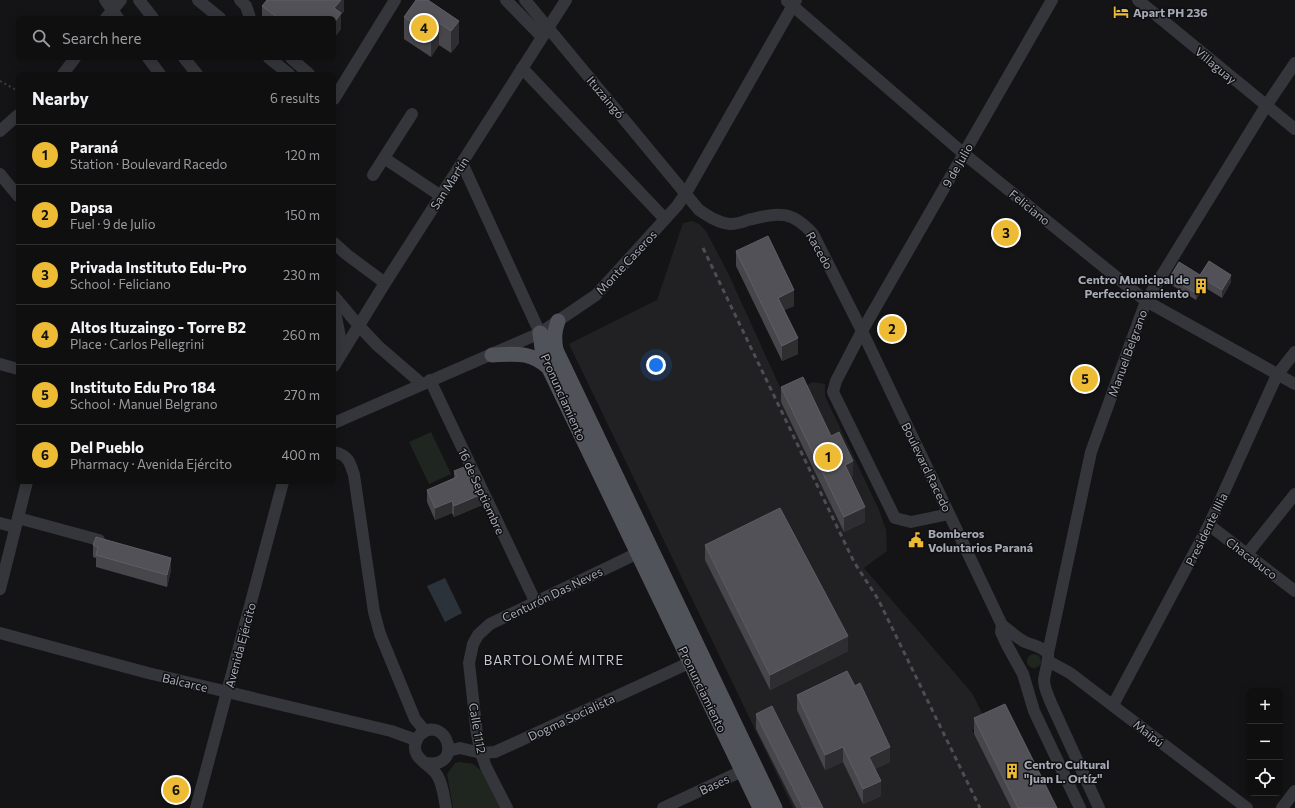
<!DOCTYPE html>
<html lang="en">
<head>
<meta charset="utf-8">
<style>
	:root { --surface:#0f0f10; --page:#181819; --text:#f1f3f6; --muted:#9b9c9f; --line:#2f2f30; --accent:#eebc34 }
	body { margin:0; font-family:Commissioner,sans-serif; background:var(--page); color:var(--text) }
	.controls { position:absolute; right:12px; bottom:12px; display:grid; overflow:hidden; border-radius:6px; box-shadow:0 2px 10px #0003 }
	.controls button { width:36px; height:36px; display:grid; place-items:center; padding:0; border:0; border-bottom:1px solid var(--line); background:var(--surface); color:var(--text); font:20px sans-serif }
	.you { position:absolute; left:656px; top:365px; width:14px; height:14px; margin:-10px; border:3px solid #fff; border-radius:50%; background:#1a73e8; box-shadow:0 0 0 6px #1a73e833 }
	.badge { display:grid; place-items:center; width:26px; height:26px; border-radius:50%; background:var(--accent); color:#111; font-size:13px; font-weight:700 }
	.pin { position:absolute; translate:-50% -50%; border:2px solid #fff; box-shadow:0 1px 4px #0006 }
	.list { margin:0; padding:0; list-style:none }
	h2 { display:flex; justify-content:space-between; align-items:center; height:52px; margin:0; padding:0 16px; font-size:17px }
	h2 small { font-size:13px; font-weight:400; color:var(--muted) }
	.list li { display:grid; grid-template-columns:26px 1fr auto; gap:12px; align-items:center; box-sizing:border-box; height:60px; padding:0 16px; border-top:1px solid var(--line) }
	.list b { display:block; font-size:15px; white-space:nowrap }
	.list p { margin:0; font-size:13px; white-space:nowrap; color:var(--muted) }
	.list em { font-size:13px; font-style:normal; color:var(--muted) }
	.icon { flex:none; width:22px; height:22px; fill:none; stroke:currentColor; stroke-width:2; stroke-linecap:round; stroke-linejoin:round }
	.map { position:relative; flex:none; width:1295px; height:808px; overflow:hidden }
	.search { position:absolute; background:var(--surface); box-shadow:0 2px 10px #0003; left:16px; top:16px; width:320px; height:44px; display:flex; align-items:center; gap:10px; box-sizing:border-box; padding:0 14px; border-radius:6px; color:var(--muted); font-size:15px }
	.panel { position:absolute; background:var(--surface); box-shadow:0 2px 10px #0003; left:16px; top:72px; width:320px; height:412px; border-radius:6px }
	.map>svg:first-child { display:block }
	.built { fill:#212023 }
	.green { fill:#1f2620 }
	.water { fill:#2b323a }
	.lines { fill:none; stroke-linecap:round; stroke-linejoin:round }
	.path { stroke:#3b3d42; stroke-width:2; stroke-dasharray:2 3; stroke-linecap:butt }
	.minor { stroke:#35363b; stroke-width:12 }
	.major { stroke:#51535a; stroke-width:15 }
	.rail { stroke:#4c4e54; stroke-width:3; stroke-dasharray:5 4; stroke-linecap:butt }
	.wall { fill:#46464b }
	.shaded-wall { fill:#2e2e31 }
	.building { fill:#515157; stroke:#5e5f66 }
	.labels { text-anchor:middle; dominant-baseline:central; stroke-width:3; stroke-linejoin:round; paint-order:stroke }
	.poi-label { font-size:12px; font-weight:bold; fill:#a6aab6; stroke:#0f0f11; text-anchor:start }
	.street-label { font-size:12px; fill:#a6aab6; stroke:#0f0f11 }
	.neighbourhood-label { font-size:13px; letter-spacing:1px; fill:#c7c9d2; stroke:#0f0f11 }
</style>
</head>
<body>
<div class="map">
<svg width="1295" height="808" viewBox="0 0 1295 808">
	<rect width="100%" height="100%" fill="#141416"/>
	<path class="built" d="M 692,221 L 699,224 L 706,231 L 728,273 L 784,396 L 813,382 L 825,384 L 825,396 L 879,510 L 886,530 L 887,551 L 864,568 L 972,693 L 987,723 L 972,730 L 1011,808 L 793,808 L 569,344 L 657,300 L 683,223 Z"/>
	<g class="green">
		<path d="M 431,432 L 451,474 L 429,484 L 409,442 Z"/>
		<circle cx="1034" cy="661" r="7"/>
		<path d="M 460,762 C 463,763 467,763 470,763 C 486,769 494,794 501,808 L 453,808 L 447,774 L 455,763 Z"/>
	</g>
	<path class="water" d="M 445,578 L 462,613 L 445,622 L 427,586 Z"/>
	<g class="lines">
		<path class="path" d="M 0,81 L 18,91"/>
		<g class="minor">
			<path d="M 105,0 L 118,18"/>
			<path d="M 139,0 L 153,18"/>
			<path d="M 198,0 L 220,18"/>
			<path d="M 240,0 L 246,6 L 250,18"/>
			<path d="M 506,0 L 542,37"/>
			<path d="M 525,0 L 699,210 C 708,216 718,223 730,224 C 736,224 743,222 748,220 C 778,213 791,209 813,234 L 862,331 L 1002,625 C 1010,631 1017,638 1025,642 C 1035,646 1040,646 1048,653 C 1049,663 1045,670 1044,680 C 1044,688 1048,695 1051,703 L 1099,808"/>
			<path d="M 1138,0 L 1295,129"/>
			<path d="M 787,1 L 963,153 L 1146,301 L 1295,384"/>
			<path d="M 106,18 L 121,0"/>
			<path d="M 148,58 L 160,74"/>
			<path d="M 184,58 L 197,74"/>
			<path d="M 269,58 L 289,74"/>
			<path d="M 291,58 L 309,74"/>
			<path d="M 522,68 L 665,219"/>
			<path d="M 63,74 L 75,58"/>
			<path d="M 334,99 L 395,0"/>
			<path d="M 0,131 L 18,115"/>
			<path d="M 384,158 L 441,196"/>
			<path d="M 462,163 L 540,333"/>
			<path d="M 0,174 L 18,196"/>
			<path d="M 373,175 L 412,114"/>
			<path d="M 334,243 L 346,254 L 385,283"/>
			<path d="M 334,296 L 359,326 L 378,346 L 422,384"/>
			<path d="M 334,307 L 340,337 L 337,357"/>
			<path d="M 0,364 L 18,369"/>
			<path d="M 334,366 L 385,283 L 566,0"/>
			<path d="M 430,380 L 535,601"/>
			<path d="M 334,423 L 540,333 L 596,295 L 677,206 L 686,193 L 796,0"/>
			<path d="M 334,452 C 348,455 350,462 354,475 L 374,612 L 380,634 L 415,719 L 425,731"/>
			<path d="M 949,514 L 911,522 L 895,518 L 833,392 L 836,381 L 862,331 L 1052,0"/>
			<path d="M 18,518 L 99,540"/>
			<path d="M 0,523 L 15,527"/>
			<path d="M 1209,525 L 1295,591"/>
			<path d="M 1247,554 L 1295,494"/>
			<path d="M 0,589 L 27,482"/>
			<path d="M 1002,625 L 1001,632 L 1007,645 L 1023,674 L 1034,711 L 1080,808"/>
			<path d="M 0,633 L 148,673 L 391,731 L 416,740"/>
			<path d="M 1048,653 L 1091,452 L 1146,301 L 1266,106 L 1295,63"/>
			<path d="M 1048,661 L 1070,673 L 1247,808"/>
			<path d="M 1113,705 L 1209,525 L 1277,375 L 1295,352"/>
			<path d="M 448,751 L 460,748 L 481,753 L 495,752 L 691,662"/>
			<path d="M 426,763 C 465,769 446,714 421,734 C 418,736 417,739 416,742 C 410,758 430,764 437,775 C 443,784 444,798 446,808"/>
			<path d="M 196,808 L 283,482"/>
			<path d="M 507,808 L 486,767 L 481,753 L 477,735 L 469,663 L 473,644 L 478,635 L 490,624 L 638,553"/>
			<path d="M 663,808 L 742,771"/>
			<path d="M 1282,808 L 1295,791"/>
		</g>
		<g class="major">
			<path d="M 540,333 L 556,350 L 775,808"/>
			<path d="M 540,333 L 543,356 L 760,808"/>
			<path d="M 556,350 C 554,339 554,332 558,321"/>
			<path d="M 492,355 C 516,354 530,351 549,368"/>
		</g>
		<path class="rail" d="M 703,248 L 854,562 L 878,599 L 980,808"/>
	</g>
	<g class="wall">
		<path d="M 344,0 L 344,11 L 341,15 L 341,29 L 334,38 L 334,18 L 262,18 L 262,6 Z"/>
		<path d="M 404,17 L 459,21 L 459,43 L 451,53 L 439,45 L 431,57 L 404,39 Z"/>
		<path d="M 736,251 L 794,306 L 784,310 L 798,354 L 782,361 L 736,266 Z"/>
		<path d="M 1200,275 L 1231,282 L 1222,298 L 1204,287 L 1196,300 L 1170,284 L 1170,277 Z"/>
		<path d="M 781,387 L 831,436 L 853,476 L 851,477 L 865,522 L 844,532 L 781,402 Z"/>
		<path d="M 454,471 L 482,505 L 454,517 L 452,513 L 435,520 L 427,502 L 427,490 L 454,478 Z"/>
		<path d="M 93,545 L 171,570 L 167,587 L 96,567 L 96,558 L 93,557 Z"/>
		<path d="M 705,545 L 848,651 L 770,690 L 705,560 Z"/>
		<path d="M 797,695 L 890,762 L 875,769 L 881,796 L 863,804 L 843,762 L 825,770 L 797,710 Z"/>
		<path d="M 756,714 L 823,808 L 796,808 L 756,729 Z"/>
		<path d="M 974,718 L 1057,808 L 1011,808 L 974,734 Z"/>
	</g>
	<g class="shaded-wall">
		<path d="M 341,0 L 344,0 L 344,11 L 341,15 L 341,29 L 334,38 L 334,8 Z"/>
		<path d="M 459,21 L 459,43 L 451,53 L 451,31 Z"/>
		<path d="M 439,23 L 439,45 L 431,57 L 431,35 Z"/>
		<path d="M 1231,275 L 1231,282 L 1222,298 L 1222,290 Z"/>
		<path d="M 1204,279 L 1204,287 L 1196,300 L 1196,293 Z"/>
		<path d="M 794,290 L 794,306 L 778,313 L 778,298 Z"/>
		<path d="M 798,338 L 798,354 L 782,361 L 782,346 Z"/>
		<path d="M 853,461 L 853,476 L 845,480 L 845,465 Z"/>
		<path d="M 482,494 L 482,505 L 454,517 L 454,506 Z"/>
		<path d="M 452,501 L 452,513 L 435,520 L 435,508 Z"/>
		<path d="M 865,507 L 865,522 L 844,532 L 844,517 Z"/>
		<path d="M 171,558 L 171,570 L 167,587 L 167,575 Z"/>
		<path d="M 848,636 L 848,651 L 770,690 L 770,675 Z"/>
		<path d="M 843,747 L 843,762 L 825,770 L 825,755 Z"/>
		<path d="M 890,747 L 890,762 L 869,772 L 869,757 Z"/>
		<path d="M 881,781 L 881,796 L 863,804 L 863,789 Z"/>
	</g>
	<g class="building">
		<path d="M 267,0 L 341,0 L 334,8 L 341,13 L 334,23 L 334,18 L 278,18 L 262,6 Z"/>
		<path d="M 416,0 L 428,0 L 459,21 L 451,31 L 439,23 L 431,35 L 404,17 Z"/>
		<path d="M 768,236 L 794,290 L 778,298 L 798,338 L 782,346 L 736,251 Z"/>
		<path d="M 1209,261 L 1231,275 L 1222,290 L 1204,279 L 1196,293 L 1170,277 L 1179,262 L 1200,275 Z"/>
		<path d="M 803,377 L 831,436 L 839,432 L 853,461 L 845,465 L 865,507 L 844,517 L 781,387 Z"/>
		<path d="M 469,465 L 482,494 L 454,506 L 452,501 L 435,508 L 427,490 L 457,477 L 454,471 Z"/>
		<path d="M 780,508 L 848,636 L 770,675 L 705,545 Z"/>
		<path d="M 96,537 L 171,558 L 167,575 L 96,555 L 98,547 L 93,545 Z"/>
		<path d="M 847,671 L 855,686 L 860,683 L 890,747 L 869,757 L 881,781 L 863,789 L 843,747 L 825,755 L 797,695 Z"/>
		<path d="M 1005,704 L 1057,808 L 1018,808 L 974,718 Z"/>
		<path d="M 772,706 L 823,808 L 803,808 L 756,714 Z"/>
	</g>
	<defs>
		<g id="hotel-bare" transform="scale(1.2)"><path d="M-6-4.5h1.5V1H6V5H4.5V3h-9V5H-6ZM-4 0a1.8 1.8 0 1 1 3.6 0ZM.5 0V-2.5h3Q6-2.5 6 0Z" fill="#eebc34" stroke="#0f0f11" stroke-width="2.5" paint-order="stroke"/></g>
		<g id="building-bare" transform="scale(1.2)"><path d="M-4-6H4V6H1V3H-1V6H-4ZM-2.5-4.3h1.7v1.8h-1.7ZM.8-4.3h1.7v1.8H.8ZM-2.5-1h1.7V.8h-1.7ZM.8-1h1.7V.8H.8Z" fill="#eebc34" stroke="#0f0f11" stroke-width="2.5" paint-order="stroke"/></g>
		<g id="civic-bare" transform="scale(1.2)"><path d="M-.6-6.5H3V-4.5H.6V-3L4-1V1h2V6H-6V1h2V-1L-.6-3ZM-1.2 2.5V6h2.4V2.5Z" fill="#eebc34" stroke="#0f0f11" stroke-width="2.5" paint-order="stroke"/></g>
	</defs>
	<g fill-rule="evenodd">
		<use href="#hotel-bare" x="1121" y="12"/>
		<use href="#building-bare" x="1201" y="286"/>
		<use href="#civic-bare" x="916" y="540"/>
		<use href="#building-bare" x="1012" y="771"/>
	</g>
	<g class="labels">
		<g class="poi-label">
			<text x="1133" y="12">Apart PH 236</text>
			<text x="1189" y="279" text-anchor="end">Centro Municipal de<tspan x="1189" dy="14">Perfeccionamiento</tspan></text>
			<text x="928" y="533">Bomberos<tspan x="928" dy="14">Voluntarios Paraná</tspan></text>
			<text x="1024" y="764">Centro Cultural<tspan x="1024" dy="14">"Juan L. Ortíz"</tspan></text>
		</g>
		<g class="street-label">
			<text transform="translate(1216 65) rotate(40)">Villaguay</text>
			<text transform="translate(606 97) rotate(50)">Ituzaingó</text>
			<text transform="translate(957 165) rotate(-60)">9 de Julio</text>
			<text transform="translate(449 183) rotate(-57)">San Martín</text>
			<text transform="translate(1030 207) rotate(39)">Feliciano</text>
			<text transform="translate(820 250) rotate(60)">Racedo</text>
			<text transform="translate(626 262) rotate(-47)">Monte Caseros</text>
			<text transform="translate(1127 353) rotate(-70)">Manuel Belgrano</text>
			<text transform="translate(564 397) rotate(66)">Pronunciamiento</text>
			<text transform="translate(927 467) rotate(64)">Boulevard Racedo</text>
			<text transform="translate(482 491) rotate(65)">16 de Septiembre</text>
			<text transform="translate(1206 529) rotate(-64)">Presidente Illia</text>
			<text transform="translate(1252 558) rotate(37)">Chacabuco</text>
			<text transform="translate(552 594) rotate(-26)">Centurón Das Neves</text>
			<text transform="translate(240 645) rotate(-75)">Avenida Ejército</text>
			<text transform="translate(185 682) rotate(13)">Balcarce</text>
			<text transform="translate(703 689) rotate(64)">Pronunciamiento</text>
			<text transform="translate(571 717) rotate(-25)">Dogma Socialista</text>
			<text transform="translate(478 728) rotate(80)">Calle 1112</text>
			<text transform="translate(1149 733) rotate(38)">Maipú</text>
			<text transform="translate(714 784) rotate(-25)">Bases</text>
		</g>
		<g class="neighbourhood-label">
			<text x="554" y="660">BARTOLOMÉ MITRE</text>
		</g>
	</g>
</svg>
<div class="controls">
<button>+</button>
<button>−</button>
<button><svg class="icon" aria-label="locate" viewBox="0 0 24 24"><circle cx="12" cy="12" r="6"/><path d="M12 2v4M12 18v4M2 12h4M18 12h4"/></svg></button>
</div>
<div class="you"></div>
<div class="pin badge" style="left:828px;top:457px">1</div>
<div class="pin badge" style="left:892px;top:329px">2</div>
<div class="pin badge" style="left:1006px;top:233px">3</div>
<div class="pin badge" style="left:424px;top:28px">4</div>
<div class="pin badge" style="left:1085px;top:379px">5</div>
<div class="pin badge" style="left:176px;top:790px">6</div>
<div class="search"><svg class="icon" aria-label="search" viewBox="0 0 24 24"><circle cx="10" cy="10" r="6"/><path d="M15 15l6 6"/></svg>Search here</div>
<section class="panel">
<h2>Nearby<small>6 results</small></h2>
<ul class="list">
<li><span class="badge">1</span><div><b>Paraná</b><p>Station · Boulevard Racedo</p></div><em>120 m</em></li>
<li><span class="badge">2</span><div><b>Dapsa</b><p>Fuel · 9 de Julio</p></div><em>150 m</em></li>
<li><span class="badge">3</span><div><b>Privada Instituto Edu-Pro</b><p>School · Feliciano</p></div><em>230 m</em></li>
<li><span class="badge">4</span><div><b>Altos Ituzaingo - Torre B2</b><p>Place · Carlos Pellegrini</p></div><em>260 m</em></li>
<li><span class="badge">5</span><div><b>Instituto Edu Pro 184</b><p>School · Manuel Belgrano</p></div><em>270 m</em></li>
<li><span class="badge">6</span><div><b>Del Pueblo</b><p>Pharmacy · Avenida Ejército</p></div><em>400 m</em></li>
</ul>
</section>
</div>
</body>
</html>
